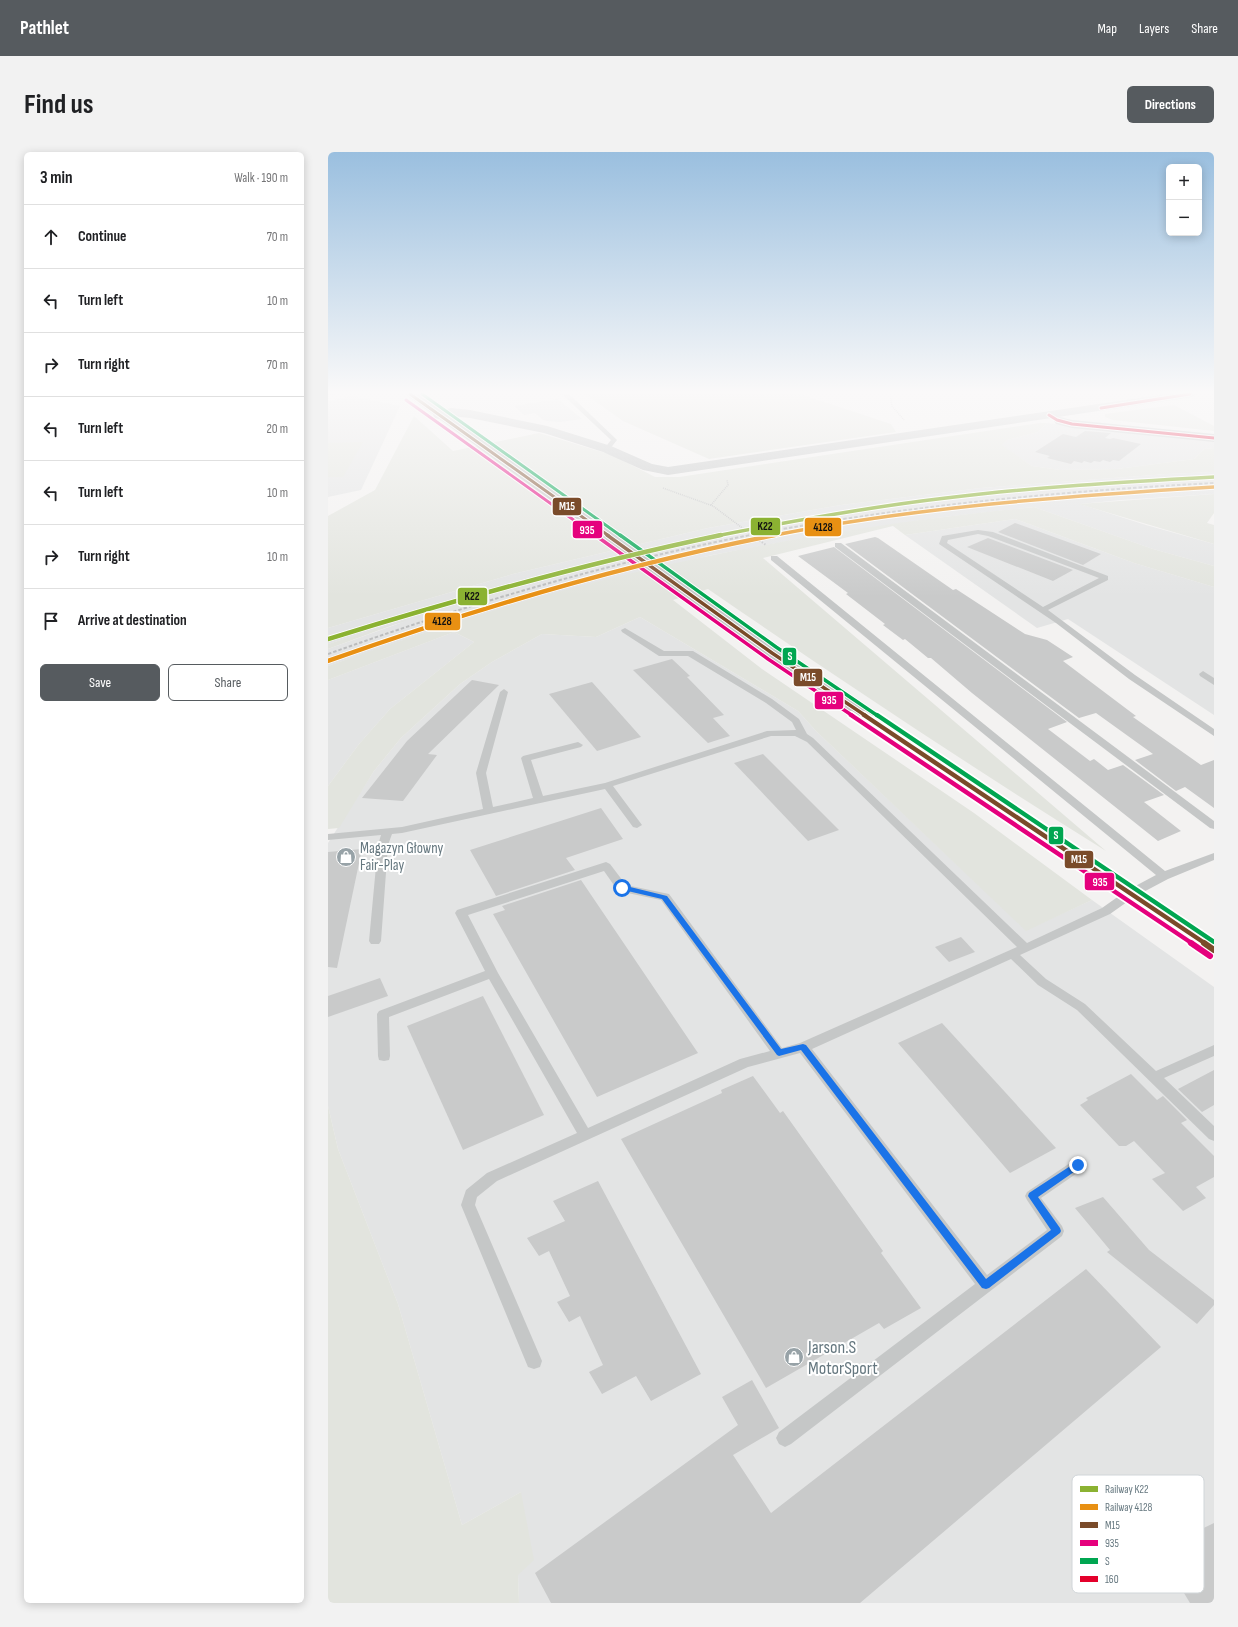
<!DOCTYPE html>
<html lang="en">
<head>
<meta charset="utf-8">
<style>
	:root { --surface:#fff; --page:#f2f2f2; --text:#202124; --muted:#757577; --line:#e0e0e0; --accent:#565b5f }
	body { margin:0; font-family:"Sofia Sans Condensed",sans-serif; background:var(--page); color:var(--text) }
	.controls { position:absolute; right:12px; top:12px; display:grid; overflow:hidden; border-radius:6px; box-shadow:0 2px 10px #0003 }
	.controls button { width:36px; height:36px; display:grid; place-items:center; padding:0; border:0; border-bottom:1px solid var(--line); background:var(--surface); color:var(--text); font:20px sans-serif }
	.stop { position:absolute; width:12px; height:12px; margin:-9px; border:3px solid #1a73e8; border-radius:50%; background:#fff }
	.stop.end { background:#1a73e8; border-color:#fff; box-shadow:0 1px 4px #0008 }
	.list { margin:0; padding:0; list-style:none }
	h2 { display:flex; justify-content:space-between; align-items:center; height:52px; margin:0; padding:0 16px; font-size:17px }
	h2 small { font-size:13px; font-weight:400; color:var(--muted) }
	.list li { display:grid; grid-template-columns:26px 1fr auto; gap:12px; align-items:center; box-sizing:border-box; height:64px; padding:0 16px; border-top:1px solid var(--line) }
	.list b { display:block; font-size:15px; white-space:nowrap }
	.list em { font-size:13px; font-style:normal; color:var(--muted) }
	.actions { display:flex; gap:8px; padding:12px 16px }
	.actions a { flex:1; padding:9px 0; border:1px solid var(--accent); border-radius:6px; text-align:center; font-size:14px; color:var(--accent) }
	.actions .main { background:var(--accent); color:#fff }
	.icon { flex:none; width:22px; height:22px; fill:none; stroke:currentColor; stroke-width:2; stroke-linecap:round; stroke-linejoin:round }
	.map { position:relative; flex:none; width:886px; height:1451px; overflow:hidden; border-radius:6px }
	header { display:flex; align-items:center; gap:24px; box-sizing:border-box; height:56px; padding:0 20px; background:var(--accent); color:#fff }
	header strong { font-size:19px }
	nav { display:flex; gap:22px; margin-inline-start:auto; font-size:14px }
	.intro { display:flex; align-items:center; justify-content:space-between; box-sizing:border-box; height:96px; padding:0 24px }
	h1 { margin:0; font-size:28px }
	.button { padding:10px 18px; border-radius:6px; background:var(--accent); color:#fff; font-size:14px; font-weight:700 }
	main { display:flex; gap:24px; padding:0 24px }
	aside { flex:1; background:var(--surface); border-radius:6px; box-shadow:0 2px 10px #0003 }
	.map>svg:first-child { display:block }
	.built { fill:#e3e4e4 }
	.green { fill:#e2e4de }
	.building { fill:#c9caca }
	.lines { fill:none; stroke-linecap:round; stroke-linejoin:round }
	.path-far1 { stroke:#c3c4c5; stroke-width:1.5; stroke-dasharray:1 1; stroke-linecap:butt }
	.path { stroke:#c3c4c5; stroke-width:2; stroke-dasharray:1.5 1.5; stroke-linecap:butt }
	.service { fill:#c5c7c7; fill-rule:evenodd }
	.minor { fill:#c5c7c7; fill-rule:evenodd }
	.tertiary { fill:#c5c7c7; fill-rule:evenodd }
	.rail { stroke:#bcbdbe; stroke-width:2; stroke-dasharray:3.5 2; stroke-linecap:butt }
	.bus-1-far3-casing { stroke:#fff; stroke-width:5 }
	.bus-1-far2-casing { stroke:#fff; stroke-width:5.5 }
	.bus-1-far1-casing { stroke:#fff; stroke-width:8 }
	.bus-1-casing { stroke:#fff; stroke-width:9 }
	.bus-2-far3-casing { stroke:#fff; stroke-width:5 }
	.bus-2-far2-casing { stroke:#fff; stroke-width:5.5 }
	.bus-2-far1-casing { stroke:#fff; stroke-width:8 }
	.bus-2-casing { stroke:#fff; stroke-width:9 }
	.bus-3-far2-casing { stroke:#fff; stroke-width:5 }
	.bus-3-far1-casing { stroke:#fff; stroke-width:5.5 }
	.bus-3-casing { stroke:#fff; stroke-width:8 }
	.bus-4-casing { stroke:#fff; stroke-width:5 }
	.bus-1-far3 { stroke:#7a4b2a; stroke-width:3 }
	.bus-1-far2 { stroke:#7a4b2a; stroke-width:3.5 }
	.bus-1-far1 { stroke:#7a4b2a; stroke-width:4.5 }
	.bus-1 { stroke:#7a4b2a; stroke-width:6 }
	.bus-2-far3 { stroke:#e5007d; stroke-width:3 }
	.bus-2-far2 { stroke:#e5007d; stroke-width:3.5 }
	.bus-2-far1 { stroke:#e5007d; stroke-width:4.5 }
	.bus-2 { stroke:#e5007d; stroke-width:6 }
	.bus-3-far2 { stroke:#00a651; stroke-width:3 }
	.bus-3-far1 { stroke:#00a651; stroke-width:3.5 }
	.bus-3 { stroke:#00a651; stroke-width:4.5 }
	.bus-4 { stroke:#e4002b; stroke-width:3 }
	.rail-1-far1-casing { stroke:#fff; stroke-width:5.5 }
	.rail-1-casing { stroke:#fff; stroke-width:6 }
	.rail-2-far1-casing { stroke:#fff; stroke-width:5.5 }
	.rail-2-casing { stroke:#fff; stroke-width:6 }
	.rail-1-far1 { stroke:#8bb232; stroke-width:3.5 }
	.rail-1 { stroke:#8bb232; stroke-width:4.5 }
	.rail-2-far1 { stroke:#e89013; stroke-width:3.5 }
	.rail-2 { stroke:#e89013; stroke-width:4.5 }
	.route { fill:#1a73e8 }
	.labels { text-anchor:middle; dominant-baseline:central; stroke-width:4; stroke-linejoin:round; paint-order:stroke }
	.poi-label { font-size:15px; fill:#65777f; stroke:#fff; text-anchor:start }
	.near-poi-label { font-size:18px; fill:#65777f; stroke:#fff; text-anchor:start }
	.key { fill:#fff; stroke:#d1d6d9; stroke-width:1 }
	.key-label { font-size:11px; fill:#65777f }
	.line-badge { stroke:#fff; stroke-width:1.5 }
	.badge-label { font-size:11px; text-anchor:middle; font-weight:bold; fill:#fff }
	.pale-badge-label { font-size:11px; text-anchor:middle; font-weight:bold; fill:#111 }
</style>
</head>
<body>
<header>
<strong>Pathlet</strong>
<nav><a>Map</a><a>Layers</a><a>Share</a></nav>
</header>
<div class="intro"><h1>Find us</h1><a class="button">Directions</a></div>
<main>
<aside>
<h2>3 min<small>Walk · 190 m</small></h2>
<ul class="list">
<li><svg class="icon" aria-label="ahead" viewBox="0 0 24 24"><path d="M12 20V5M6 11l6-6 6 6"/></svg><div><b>Continue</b></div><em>70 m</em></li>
<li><svg class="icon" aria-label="left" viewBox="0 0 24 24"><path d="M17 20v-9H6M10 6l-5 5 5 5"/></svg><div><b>Turn left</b></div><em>10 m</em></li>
<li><svg class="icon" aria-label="right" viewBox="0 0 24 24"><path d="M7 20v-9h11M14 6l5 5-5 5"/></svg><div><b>Turn right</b></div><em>70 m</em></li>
<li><svg class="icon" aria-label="left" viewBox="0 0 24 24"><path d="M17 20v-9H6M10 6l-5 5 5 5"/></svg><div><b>Turn left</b></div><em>20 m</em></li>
<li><svg class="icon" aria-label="left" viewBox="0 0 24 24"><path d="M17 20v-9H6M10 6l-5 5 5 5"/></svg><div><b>Turn left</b></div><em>10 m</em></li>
<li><svg class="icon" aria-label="right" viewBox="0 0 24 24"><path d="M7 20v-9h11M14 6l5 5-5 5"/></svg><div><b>Turn right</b></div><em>10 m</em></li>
<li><svg class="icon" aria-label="arrive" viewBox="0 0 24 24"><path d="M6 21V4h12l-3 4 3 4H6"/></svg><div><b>Arrive at destination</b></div></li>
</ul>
<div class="actions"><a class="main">Save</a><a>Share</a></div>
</aside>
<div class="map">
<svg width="886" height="1451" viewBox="0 0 886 1451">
	<rect width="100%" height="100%" fill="#f3f2f1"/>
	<g class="built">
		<path d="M 25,244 L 72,254 L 33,338 L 0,345 L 0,249 Z"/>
		<path d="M 230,247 L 254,267 L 232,270 L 219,269 L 215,268 L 207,261 L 196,263 L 186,254 Z"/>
		<path d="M 719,271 L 886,289 L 886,296 L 876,297 L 866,307 L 789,317 L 732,318 L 704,314 L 673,293 L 679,288 L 710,280 Z"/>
		<path d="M 886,320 L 886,342 L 793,348 L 752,352 L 818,373 L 886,392 L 886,414 L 825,397 L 706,355 L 616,365 L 499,382 L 384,403 L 188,452 L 108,477 L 0,514 L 0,497 L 75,470 L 0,492 L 0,476 L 185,422 L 380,376 L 513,353 L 653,336 L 839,322 Z"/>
		<path d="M 687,367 L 806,411 L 886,435 L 886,563 L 740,467 L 709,476 L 577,383 Z"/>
		<path d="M 312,465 L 470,559 L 488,579 L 698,778 L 764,748 L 886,835 L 886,1451 L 191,1451 L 190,1423 L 193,1340 L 134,1373 L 70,1152 L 10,997 L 0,954 L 0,691 L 46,619 L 73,586 L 132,532 L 164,510 L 214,482 L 268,485 Z"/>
		<path d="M 126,480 L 146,490 L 62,557 L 31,592 L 0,634 L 0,528 Z"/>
	</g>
	<g class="green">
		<path d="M 257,242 L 472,242 L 563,272 L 568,280 L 381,307 L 295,269 Z"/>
		<path d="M 846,253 L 886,274 L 886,279 L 785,268 L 777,265 L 777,262 Z"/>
		<path d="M 86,264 L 125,299 L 211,281 L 284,303 L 327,325 L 351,325 L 712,271 L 719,271 L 710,280 L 679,288 L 674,293 L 704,314 L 732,318 L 789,317 L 866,307 L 876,297 L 886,296 L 886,320 L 839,322 L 653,336 L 513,353 L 380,376 L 185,422 L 0,476 L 0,364 L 47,338 Z"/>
		<path d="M 35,290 L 15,325 L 0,325 L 0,291 Z"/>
		<path d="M 886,342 L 886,361 L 879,371 L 886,373 L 886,392 L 751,352 Z"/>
		<path d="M 706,355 L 825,397 L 886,414 L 886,435 L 806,411 L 687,367 L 577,383 L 565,374 L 435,406 L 778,699 C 643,615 511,527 380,437 L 345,448 L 434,517 L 646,661 L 764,748 L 698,779 L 488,579 L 470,559 L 312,465 L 268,485 L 214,482 L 164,510 L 132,532 L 73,586 L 46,619 L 11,676 L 0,677 L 0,634 L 31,592 L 62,557 L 146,490 L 126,480 L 0,528 L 0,514 C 62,492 124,471 187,452 C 356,403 531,372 706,355 Z"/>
		<path d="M 87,465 L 0,497 L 0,492 Z"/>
		<path d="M 0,954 L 10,997 L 70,1152 L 134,1373 L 193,1340 L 206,1408 L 190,1423 L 191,1451 L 0,1451 Z"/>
	</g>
	<g class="building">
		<path d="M 757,279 L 783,281 L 777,286 L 782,287 L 785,286 L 813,292 L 791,309 L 785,308 L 782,310 L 775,308 L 772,310 L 766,309 L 763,311 L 756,309 L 754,311 L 746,309 L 743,312 L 719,306 L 722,304 L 707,300 L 735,282 L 748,285 Z"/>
		<path d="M 687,371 L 773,402 L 755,413 L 670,380 Z"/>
		<path d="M 547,385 L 550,386 L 625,438 L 628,437 L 697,482 L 719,488 L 745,505 L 735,509 L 808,564 L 805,565 L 873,613 L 886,608 L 886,656 L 857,635 L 848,639 L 807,608 L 825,602 L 768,561 L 751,566 L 517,392 Z"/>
		<path d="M 660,386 L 745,418 L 725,429 L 639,395 Z"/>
		<path d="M 506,395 L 739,570 L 720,577 L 762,609 L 766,607 L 780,618 L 795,613 L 836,643 L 816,650 L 853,679 L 830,689 L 644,541 L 603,506 L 600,506 L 577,487 L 575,488 L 555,473 L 557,472 L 518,442 L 520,441 L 470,404 Z"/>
		<path d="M 344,507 L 362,524 L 359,525 L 396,563 L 385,566 L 402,584 L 380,591 L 305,518 Z"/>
		<path d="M 144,528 L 171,533 L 100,602 L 109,603 L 75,649 L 34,646 L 79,589 Z"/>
		<path d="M 264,530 L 313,585 L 269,599 L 221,542 Z"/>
		<path d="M 435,602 L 511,678 L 480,689 L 406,611 Z"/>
		<path d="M 273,656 L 295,687 L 238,706 L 247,718 L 168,744 L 142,698 Z"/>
		<path d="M 34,697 L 9,816 L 0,815 L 0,700 Z"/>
		<path d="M 253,728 L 370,901 L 269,945 L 165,762 L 177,758 L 174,754 Z"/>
		<path d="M 633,785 L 647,800 L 621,810 L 607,795 Z"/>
		<path d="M 52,826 L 60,844 L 0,865 L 0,844 Z"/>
		<path d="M 155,844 L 216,963 L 135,998 L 79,874 Z"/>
		<path d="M 614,871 L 728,996 L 682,1021 L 570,891 Z"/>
		<path d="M 886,918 L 886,953 L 874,960 L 850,937 Z"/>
		<path d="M 803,922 L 829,948 L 835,944 L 859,968 L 853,971 L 886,1004 L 886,1025 L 868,1035 L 878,1046 L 855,1059 L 824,1027 L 837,1021 L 806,989 L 798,994 L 791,994 L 752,953 L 760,948 L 758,946 Z"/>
		<path d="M 425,924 L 452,961 L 455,959 L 555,1099 L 553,1101 L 593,1156 L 556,1177 L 551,1171 L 438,1236 L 293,987 L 394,941 L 393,938 Z"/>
		<path d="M 270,1029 L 373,1222 L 323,1249 L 308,1224 L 274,1242 L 261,1220 L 275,1213 L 252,1164 L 241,1170 L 229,1150 L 242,1144 L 221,1099 L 211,1104 L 199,1086 L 237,1069 L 225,1049 Z"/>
		<path d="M 775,1045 L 821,1098 L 886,1148 L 886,1153 L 869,1172 L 779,1100 L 782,1098 L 747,1056 Z"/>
		<path d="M 758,1117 L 833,1195 L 532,1451 L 223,1451 L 207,1421 L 410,1273 L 394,1245 L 424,1228 L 451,1276 L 405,1303 L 443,1361 Z"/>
		<path d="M 886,1371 L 886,1451 L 862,1451 L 830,1398 Z"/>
	</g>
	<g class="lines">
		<g class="path-far1">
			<path d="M 562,242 L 564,254 L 576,268"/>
			<path d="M 0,243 L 6,242"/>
			<path d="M 335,336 L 385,354 L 425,384"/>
			<path d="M 383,353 L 400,333 L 399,328"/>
		</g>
		<path class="path" d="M 424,383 L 438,393"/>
		<g class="service">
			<path d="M 234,242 L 241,242 L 288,287 L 289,288 L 281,298 L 276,297 L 283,288 Z"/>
			<path d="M 650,378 L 665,380 L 780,424 L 780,428 L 720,458 L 807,523 L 886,577 L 886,584 L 801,527 L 728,471 L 611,392 L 614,384 ZM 650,382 L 660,384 L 771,426 L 715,455 L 619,391 L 620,388 Z"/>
			<path d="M 507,391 L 513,391 L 886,669 L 886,677 L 882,676 L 507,395 Z"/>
			<path d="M 443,404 L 449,404 L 837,719 L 886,701 L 886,708 L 840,727 L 806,745 L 782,762 L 692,803 L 718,827 L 757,852 L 828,919 L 886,893 L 886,904 L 836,926 L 886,974 L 886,989 L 881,987 L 749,858 L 710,833 L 683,807 L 484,897 L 659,1123 L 719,1078 L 699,1048 L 697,1044 L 699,1040 L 745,1009 L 750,1007 L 755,1009 L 757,1013 L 755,1017 L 713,1046 L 734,1074 L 736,1079 L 734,1084 L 463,1292 L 457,1295 L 451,1292 L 448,1286 L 451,1280 L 647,1132 L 472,901 L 420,915 L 169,1029 L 149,1045 L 147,1053 L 214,1209 L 212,1215 L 206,1217 L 200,1215 L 133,1053 L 138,1038 L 159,1021 L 249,981 L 161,827 L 61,865 L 62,904 L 61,908 L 56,909 L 51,908 L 50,904 L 49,862 L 51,859 L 157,819 L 127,761 L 129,758 L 278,710 L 282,712 L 298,733 L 341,742 L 454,896 L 472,891 L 689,795 L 479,590 L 467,584 L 443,584 L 285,634 L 314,673 L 309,676 L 305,675 L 277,637 L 74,681 L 64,682 L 60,693 L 53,789 L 51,792 L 43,792 L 41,789 L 50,693 L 53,683 L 0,688 L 0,682 L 74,675 L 155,657 L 148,621 L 172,540 L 176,537 L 180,540 L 158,621 L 165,655 L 205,646 L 193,606 L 195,604 L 250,590 L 255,593 L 253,595 L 203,608 L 215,644 L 277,631 L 439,579 L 468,578 L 464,570 L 438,551 L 360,504 L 331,504 L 294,480 L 293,478 L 297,476 L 336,499 L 365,499 L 444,547 L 471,567 L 479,582 L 485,586 L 699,791 L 774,756 L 798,739 L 828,723 L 443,408 ZM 276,719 L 290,739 L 333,748 L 442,899 L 412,907 L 260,976 L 170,821 L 140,763 Z"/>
			<path d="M 875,519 L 886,526 L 886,533 L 872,524 L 871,522 Z"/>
		</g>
		<g class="minor">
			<path d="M 839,242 L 869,242 L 864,245 L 340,323 L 315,318 L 275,300 L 216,281 L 142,266 L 123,264 L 111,267 L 107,266 L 105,263 L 107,260 L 123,256 L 142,258 L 219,274 L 283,294 L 324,312 L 340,315 Z"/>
			<path d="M 732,265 L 744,268 L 886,282 L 886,290 L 744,276 L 728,272 L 726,269 L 728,266 Z"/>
		</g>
		<path class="tertiary" d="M 77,242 L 90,242 L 450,497 L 886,787 L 886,806 L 878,804 L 438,505 Z"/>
		<path class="rail" d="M 0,502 C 143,451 289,408 438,380 C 586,353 736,339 886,331"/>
		<g class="bus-1-far3-casing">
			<path id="bus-1-far3" d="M 82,242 L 281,384"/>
		</g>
		<g class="bus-1-far2-casing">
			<path id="bus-1-far2" d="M 279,383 L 444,501 L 538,564"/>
		</g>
		<g class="bus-1-far1-casing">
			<path id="bus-1-far1" d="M 536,563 L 878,792"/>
		</g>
		<g class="bus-1-casing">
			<path id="bus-1" d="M 876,791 L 886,798"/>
		</g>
		<g class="bus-2-far3-casing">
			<path id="bus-2-far3" d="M 78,248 L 268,384"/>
		</g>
		<g class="bus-2-far2-casing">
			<path id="bus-2-far2" d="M 267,383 L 440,507 L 525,564"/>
		</g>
		<g class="bus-2-far1-casing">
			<path id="bus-2-far1" d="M 523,563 L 865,792"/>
		</g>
		<g class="bus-2-casing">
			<path id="bus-2" d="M 863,791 L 882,804"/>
		</g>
		<g class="bus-3-far2-casing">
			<path id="bus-3-far2" d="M 94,242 L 293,384"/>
		</g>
		<g class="bus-3-far1-casing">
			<path id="bus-3-far1" d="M 292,383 L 448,495 L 550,564"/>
		</g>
		<g class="bus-3-casing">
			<path id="bus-3" d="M 549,563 L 886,790"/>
		</g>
		<g class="bus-4-casing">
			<g id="bus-4">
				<path d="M 773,256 L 862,242"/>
				<path d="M 721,263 L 729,268 L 744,272 L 886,286"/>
			</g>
		</g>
		<use href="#bus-1-far3" class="bus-1-far3"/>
		<use href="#bus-1-far2" class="bus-1-far2"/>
		<use href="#bus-1-far1" class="bus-1-far1"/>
		<use href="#bus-1" class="bus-1"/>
		<use href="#bus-2-far3" class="bus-2-far3"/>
		<use href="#bus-2-far2" class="bus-2-far2"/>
		<use href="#bus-2-far1" class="bus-2-far1"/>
		<use href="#bus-2" class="bus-2"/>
		<use href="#bus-3-far2" class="bus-3-far2"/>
		<use href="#bus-3-far1" class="bus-3-far1"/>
		<use href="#bus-3" class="bus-3"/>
		<use href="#bus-4" class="bus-4"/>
		<g class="rail-1-far1-casing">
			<path id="rail-1-far1" d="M 388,384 C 464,369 540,355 618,346 C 707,335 796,330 886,325"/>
		</g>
		<g class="rail-1-casing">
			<path id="rail-1" d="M 0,487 C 130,447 260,411 393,383"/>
		</g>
		<g class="rail-2-far1-casing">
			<path id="rail-2-far1" d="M 442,384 C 588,355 738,344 886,335"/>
		</g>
		<g class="rail-2-casing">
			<path id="rail-2" d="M 0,509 C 146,457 294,413 447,383"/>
		</g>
		<use href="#rail-1-far1" class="rail-1-far1"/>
		<use href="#rail-1" class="rail-1"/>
		<use href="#rail-2-far1" class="rail-2-far1"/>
		<use href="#rail-2" class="rail-2"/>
	</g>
	<linearGradient id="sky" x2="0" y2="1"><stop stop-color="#9abfdf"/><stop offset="0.54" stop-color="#faf9f9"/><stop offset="1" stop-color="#faf9f9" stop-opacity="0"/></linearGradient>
	<rect width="886" height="445" fill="url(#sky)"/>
	<path class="route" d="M 294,733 L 339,744 L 453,897 L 475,892 L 478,893 L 658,1127 L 723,1078 L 700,1044 L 701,1041 L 750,1009 L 754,1013 L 753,1015 L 710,1045 L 732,1076 L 733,1079 L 732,1081 L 661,1136 L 658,1137 L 654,1136 L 473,898 L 451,904 L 449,903 L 334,747 L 291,737 L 291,736 Z"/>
	<defs>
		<g id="shop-disc" transform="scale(1)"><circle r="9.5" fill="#97a2a7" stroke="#fff"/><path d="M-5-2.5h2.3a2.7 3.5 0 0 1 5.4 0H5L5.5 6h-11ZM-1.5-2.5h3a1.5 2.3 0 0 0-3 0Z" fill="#fff"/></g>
	</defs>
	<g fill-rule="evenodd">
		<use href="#shop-disc" x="18" y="705"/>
		<use href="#shop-disc" x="466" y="1205"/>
	</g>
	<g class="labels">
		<g class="poi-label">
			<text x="32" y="696">Magazyn Głowny<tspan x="32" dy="17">Fair-Play</tspan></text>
		</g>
		<g class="near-poi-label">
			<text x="480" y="1195">Jarson.S<tspan x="480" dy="21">MotorSport</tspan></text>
		</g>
	</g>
	<rect x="744" y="1323" width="132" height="118" rx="6" class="key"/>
	<rect x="752" y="1334" width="18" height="6" fill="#8bb232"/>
	<rect x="752" y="1352" width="18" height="6" fill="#e89013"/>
	<rect x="752" y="1370" width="18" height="6" fill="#7a4b2a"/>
	<rect x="752" y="1388" width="18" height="6" fill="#e5007d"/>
	<rect x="752" y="1406" width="18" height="6" fill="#00a651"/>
	<rect x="752" y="1424" width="18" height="6" fill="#e4002b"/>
	<g class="key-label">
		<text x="777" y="1341">Railway K22</text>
		<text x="777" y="1359">Railway 4128</text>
		<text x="777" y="1377">M15</text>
		<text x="777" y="1395">935</text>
		<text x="777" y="1413">S</text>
		<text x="777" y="1431">160</text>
	</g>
	<g class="line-badge">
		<rect x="224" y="345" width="30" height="19" rx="4" fill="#7a4b2a"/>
		<rect x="422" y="365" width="31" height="19" rx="4" fill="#8bb232"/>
		<rect x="476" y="365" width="38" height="20" rx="4" fill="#e89013"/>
		<rect x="244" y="368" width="31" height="19" rx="4" fill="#e5007d"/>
		<rect x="129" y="435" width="31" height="19" rx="4" fill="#8bb232"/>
		<rect x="96" y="460" width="37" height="19" rx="4" fill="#e89013"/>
		<rect x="454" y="495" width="15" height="19" rx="4" fill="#00a651"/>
		<rect x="465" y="516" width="30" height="19" rx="4" fill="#7a4b2a"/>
		<rect x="486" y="539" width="30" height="19" rx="4" fill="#e5007d"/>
		<rect x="720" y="674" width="16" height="19" rx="4" fill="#00a651"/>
		<rect x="736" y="698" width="30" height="19" rx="4" fill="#7a4b2a"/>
		<rect x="756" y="720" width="31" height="19" rx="4" fill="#e5007d"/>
	</g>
	<g class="badge-label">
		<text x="239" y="358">M15</text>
		<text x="259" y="382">935</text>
		<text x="462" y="508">S</text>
		<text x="480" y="529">M15</text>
		<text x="501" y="552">935</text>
		<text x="728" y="687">S</text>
		<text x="751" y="711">M15</text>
		<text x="772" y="734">935</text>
	</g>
	<g class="pale-badge-label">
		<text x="437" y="378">K22</text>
		<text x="495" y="379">4128</text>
		<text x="144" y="448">K22</text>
		<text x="114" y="473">4128</text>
	</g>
</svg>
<div class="controls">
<button>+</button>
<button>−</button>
</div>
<div class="stop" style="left:294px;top:736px"></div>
<div class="stop end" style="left:750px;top:1013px"></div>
</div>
</main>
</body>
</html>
